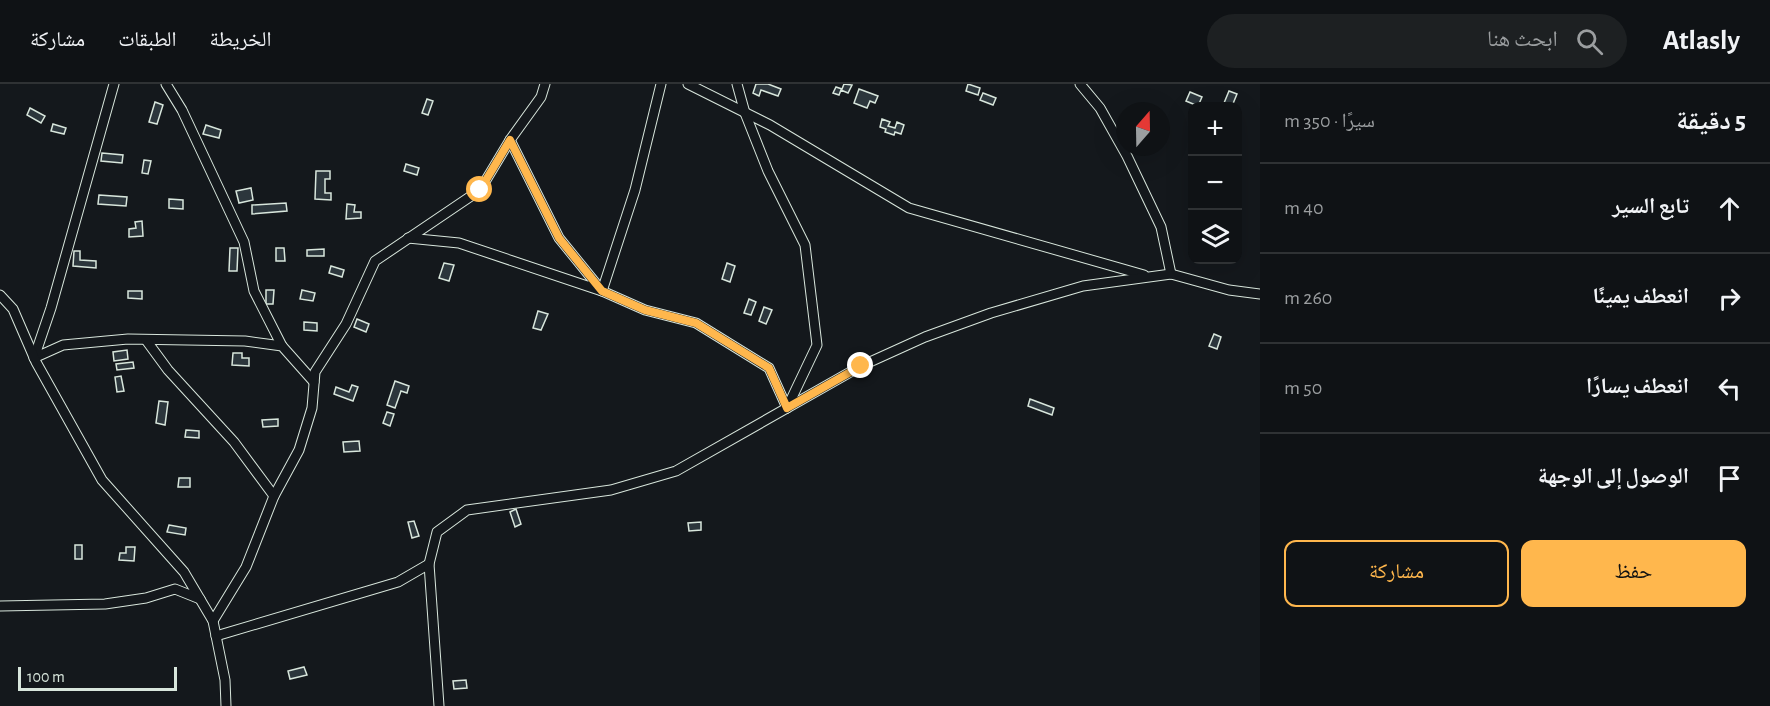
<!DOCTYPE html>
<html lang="ar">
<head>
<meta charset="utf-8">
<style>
	:root { --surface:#0f1215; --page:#1d2022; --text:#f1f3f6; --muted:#9b9ea0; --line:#2f3234; --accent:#ffb74d }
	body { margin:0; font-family:"Alegreya Sans","Noto Naskh Arabic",sans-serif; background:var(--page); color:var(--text); direction:rtl }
	.controls { position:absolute; right:18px; top:18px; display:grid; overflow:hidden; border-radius:12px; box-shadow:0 6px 24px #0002 }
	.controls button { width:54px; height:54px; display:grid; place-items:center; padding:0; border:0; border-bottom:2px solid var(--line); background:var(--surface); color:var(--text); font:30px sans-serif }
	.compass { position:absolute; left:1116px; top:18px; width:54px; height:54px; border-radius:50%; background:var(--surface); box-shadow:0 6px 24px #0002; rotate:20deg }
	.scale { position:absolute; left:18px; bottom:15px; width:159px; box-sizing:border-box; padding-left:6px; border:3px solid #d8e6dc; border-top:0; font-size:16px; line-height:21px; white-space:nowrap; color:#d8e6dc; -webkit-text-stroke:4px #14181c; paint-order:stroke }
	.stop { position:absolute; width:18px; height:18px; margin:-14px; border:4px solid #ffb74d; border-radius:50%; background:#fff }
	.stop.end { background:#ffb74d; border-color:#fff; box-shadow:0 2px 6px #0008 }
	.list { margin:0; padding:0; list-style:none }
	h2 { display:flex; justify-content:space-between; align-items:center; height:78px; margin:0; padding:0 24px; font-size:26px }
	h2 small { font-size:20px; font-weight:400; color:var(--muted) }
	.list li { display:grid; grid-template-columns:39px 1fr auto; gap:18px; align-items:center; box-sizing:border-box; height:90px; padding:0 24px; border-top:2px solid var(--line) }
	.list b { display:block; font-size:22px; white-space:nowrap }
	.list em { font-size:20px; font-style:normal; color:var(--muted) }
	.actions { display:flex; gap:12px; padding:18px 24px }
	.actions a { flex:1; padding:14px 0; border:2px solid var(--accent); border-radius:12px; text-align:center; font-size:21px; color:var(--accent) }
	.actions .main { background:var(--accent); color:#111 }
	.icon { flex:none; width:33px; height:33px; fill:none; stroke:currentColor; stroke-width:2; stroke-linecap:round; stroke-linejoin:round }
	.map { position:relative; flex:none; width:1260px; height:622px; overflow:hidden; direction:ltr }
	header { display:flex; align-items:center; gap:36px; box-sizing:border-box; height:84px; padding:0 30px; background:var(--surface); border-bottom:2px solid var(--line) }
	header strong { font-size:28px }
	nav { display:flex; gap:33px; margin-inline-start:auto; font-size:21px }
	.search { width:420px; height:54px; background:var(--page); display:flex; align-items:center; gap:15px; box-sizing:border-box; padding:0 21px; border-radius:33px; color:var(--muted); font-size:22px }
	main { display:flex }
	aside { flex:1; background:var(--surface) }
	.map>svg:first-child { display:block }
	.building { fill:#2c363c; stroke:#d8e6dc; stroke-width:1.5 }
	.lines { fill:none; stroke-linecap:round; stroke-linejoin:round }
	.minor-casing { stroke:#d8e6dc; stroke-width:11 }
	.minor { stroke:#14181c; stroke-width:9 }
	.route { stroke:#ffb74d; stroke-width:8 }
</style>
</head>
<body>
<header>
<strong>Atlasly</strong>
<div class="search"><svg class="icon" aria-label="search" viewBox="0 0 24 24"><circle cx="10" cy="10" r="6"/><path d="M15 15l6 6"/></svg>ابحث هنا</div>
<nav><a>الخريطة</a><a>الطبقات</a><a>مشاركة</a></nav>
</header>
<main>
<aside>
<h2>5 دقيقة<small>سيرًا · 350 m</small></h2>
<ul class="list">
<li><svg class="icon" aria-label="ahead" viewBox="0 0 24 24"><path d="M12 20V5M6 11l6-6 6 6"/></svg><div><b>تابع السير</b></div><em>40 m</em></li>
<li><svg class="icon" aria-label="right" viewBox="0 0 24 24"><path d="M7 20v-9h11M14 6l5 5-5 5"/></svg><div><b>انعطف يمينًا</b></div><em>260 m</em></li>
<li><svg class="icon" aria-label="left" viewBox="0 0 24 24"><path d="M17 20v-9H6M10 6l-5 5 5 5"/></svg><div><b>انعطف يسارًا</b></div><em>50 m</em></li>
<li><svg class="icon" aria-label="arrive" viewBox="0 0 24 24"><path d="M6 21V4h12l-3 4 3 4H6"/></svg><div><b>الوصول إلى الوجهة</b></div></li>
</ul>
<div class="actions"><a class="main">حفظ</a><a>مشاركة</a></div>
</aside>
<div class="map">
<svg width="1260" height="622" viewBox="0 0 1260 622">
	<rect width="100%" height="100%" fill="#14181c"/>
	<g class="building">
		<path d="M 756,0 L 768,0 L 781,5 L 778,12 L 761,6 L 759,12 L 753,9 Z"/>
		<path d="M 844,0 L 852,1 L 848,9 L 841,6 L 839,11 L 833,9 L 836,3 L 842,5 Z"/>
		<path d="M 968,0 L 980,4 L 978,11 L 966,7 Z"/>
		<path d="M 859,5 L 878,12 L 875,19 L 870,17 L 867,24 L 854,19 Z"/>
		<path d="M 1229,7 L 1237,10 L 1232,22 L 1224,19 Z"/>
		<path d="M 1190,8 L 1202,13 L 1198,22 L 1186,17 Z"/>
		<path d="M 983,9 L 996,14 L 993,21 L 980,16 Z"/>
		<path d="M 427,15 L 433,17 L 428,31 L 422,29 Z"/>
		<path d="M 155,18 L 163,21 L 157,40 L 149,38 Z"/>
		<path d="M 30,24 L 45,32 L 41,39 L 27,31 Z"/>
		<path d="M 882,35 L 890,38 L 888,42 L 895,44 L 897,38 L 904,41 L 901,50 L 895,48 L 894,51 L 885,48 L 886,45 L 880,43 Z"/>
		<path d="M 53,40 L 66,44 L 64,50 L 51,47 Z"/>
		<path d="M 206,41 L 221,46 L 219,54 L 203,50 Z"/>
		<path d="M 102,69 L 123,71 L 122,79 L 101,77 Z"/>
		<path d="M 144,76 L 151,77 L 148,90 L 142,89 Z"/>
		<path d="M 406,80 L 419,84 L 417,91 L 404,87 Z"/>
		<path d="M 316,87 L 330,87 L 330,95 L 325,95 L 325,109 L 331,109 L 331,116 L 315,115 Z"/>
		<path d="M 251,104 L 253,116 L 239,119 L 236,107 Z"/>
		<path d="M 99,111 L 127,113 L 126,122 L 98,120 Z"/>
		<path d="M 169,115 L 183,116 L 183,125 L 169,124 Z"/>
		<path d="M 286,119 L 287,127 L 252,130 L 252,121 Z"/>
		<path d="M 347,120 L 355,121 L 354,128 L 361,128 L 361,134 L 346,135 Z"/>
		<path d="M 142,137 L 143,152 L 129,153 L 129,145 L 136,144 L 135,138 Z"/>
		<path d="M 230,164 L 238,164 L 237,187 L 229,187 Z"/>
		<path d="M 276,164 L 284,164 L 285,177 L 276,177 Z"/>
		<path d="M 324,165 L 324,172 L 307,172 L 307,166 Z"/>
		<path d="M 74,167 L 80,167 L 80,176 L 96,177 L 96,184 L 73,182 Z"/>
		<path d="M 444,179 L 454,181 L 449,197 L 439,194 Z"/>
		<path d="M 727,179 L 735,182 L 730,198 L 722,195 Z"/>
		<path d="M 331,182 L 344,186 L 342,193 L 329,189 Z"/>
		<path d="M 266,206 L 274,206 L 273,220 L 266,220 Z"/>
		<path d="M 302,206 L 315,209 L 313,217 L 300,215 Z"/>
		<path d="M 128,207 L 142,207 L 142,215 L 128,214 Z"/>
		<path d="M 749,215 L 756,218 L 751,231 L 744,229 Z"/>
		<path d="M 764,223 L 772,226 L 766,240 L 759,237 Z"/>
		<path d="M 538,227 L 548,230 L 541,246 L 533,244 Z"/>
		<path d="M 357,235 L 369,240 L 366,248 L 354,243 Z"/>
		<path d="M 304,238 L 317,239 L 317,247 L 304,246 Z"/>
		<path d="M 1214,250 L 1221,253 L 1217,265 L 1209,262 Z"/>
		<path d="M 127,266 L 128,275 L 114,277 L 113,268 Z"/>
		<path d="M 233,269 L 242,269 L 242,274 L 249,274 L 249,282 L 232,281 Z"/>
		<path d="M 133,278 L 134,284 L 117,286 L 116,280 Z"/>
		<path d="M 121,292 L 124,307 L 117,308 L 115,293 Z"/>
		<path d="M 395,297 L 409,302 L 407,309 L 401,307 L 395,324 L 387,321 Z"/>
		<path d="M 352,301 L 358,303 L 353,317 L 334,310 L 336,303 L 349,308 Z"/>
		<path d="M 1030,315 L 1054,324 L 1052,331 L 1028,322 Z"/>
		<path d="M 159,317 L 168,318 L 165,341 L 156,339 Z"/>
		<path d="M 387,328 L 394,330 L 390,342 L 383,339 Z"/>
		<path d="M 278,335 L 278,342 L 263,343 L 262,336 Z"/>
		<path d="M 186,346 L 199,347 L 199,354 L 185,353 Z"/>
		<path d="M 359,357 L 360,367 L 344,368 L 343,358 Z"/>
		<path d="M 179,394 L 190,394 L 190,403 L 178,403 Z"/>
		<path d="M 516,425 L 521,440 L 515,443 L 510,428 Z"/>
		<path d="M 414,437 L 419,452 L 412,454 L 408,438 Z"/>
		<path d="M 701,438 L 701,446 L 689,447 L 688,439 Z"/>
		<path d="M 169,441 L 186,444 L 185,451 L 167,448 Z"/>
		<rect x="75" y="461" width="7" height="14"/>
		<path d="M 126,463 L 135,463 L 134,477 L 119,476 L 120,469 L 126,469 Z"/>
		<path d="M 304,583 L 307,591 L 290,595 L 288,587 Z"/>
		<path d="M 466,596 L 467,604 L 454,605 L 453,597 Z"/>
	</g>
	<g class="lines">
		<g class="minor-casing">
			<g id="minor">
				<path d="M 114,0 L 51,224 L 34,274 L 63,261 L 128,255 L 245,257 L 282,262 L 314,298"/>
				<path d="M 166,0 L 182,26 L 244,158 L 254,207 L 282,262"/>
				<path d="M 661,0 L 635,106 L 602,207 L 645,226 L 696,239 L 769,284 L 787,324"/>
				<path d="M 688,0 L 770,41 L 909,124 L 1144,191"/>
				<path d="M 737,0 L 745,29 L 768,87 L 805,161 L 817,261 L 787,324"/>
				<path d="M 1080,0 L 1100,24 L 1127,72 L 1161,143 L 1171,190"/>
				<path d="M 408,154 L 459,159 L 602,207 L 559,154 L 510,56"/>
				<path d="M 0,211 L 13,225 L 36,278 L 102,396 L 184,488 L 213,537 L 225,596 L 226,622"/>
				<path d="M 146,256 L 168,286 L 234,358 L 274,412"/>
				<path d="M 0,522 L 105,520 L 146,514 L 175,505 L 200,515"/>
				<path d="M 213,537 L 246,483 L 274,412 L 299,366 L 312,324 L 315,288 L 346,240 L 375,177 L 480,106 L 510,56 L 541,13 L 545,0"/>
				<path d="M 216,552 L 398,498 L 429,480"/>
				<path d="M 439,622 L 429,480 L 437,448 L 467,426 L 611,406 L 676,387 L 861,282 L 925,253 L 991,229 L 1083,202 L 1171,190 L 1229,206 L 1260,210"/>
			</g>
		</g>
		<use href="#minor" class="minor"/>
	</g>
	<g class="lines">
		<path class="route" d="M 480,106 L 510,56 L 559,154 L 602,207 L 645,226 L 696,239 L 769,284 L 787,324 L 861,282"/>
	</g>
</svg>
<div class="controls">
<button>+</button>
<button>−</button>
<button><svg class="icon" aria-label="layers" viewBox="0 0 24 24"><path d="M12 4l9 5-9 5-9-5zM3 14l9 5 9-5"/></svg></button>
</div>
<svg class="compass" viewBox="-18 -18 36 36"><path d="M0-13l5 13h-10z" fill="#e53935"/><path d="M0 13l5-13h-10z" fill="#9b9ea0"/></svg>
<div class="scale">100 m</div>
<div class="stop" style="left:480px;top:106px"></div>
<div class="stop end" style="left:861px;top:282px"></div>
</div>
</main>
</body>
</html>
